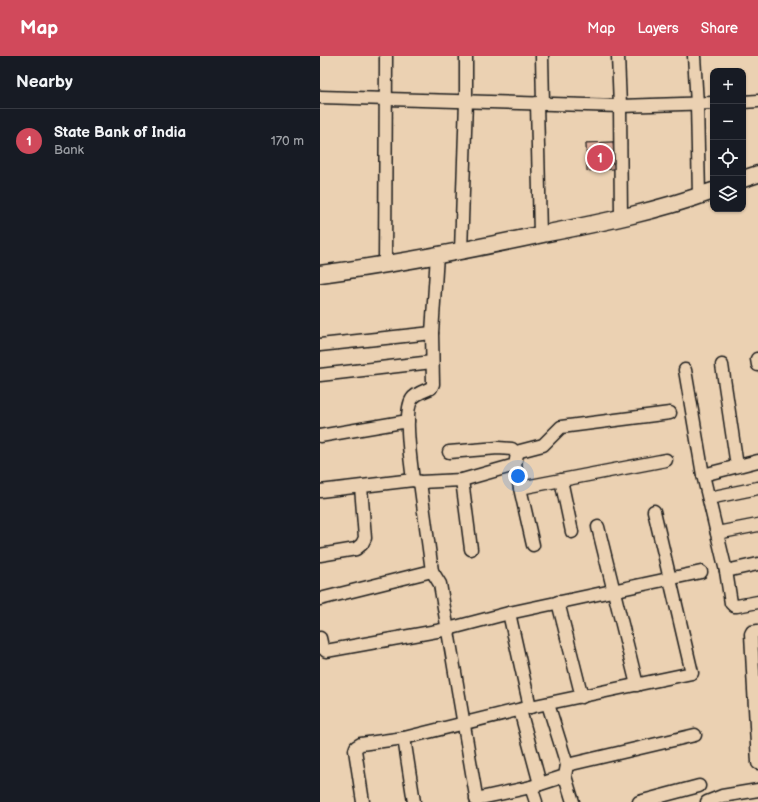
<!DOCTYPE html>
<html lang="en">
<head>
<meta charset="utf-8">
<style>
	:root { --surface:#171b24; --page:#20242c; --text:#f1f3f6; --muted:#9ea1a6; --line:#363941; --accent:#d1495b }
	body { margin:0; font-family:"Balsamiq Sans",sans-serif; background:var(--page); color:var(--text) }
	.controls { position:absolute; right:12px; top:12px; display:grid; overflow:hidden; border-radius:8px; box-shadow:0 1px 3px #0004 }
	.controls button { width:36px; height:36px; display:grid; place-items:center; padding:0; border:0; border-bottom:1px solid var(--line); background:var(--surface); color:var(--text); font:20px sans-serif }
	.you { position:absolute; left:198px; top:420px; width:14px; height:14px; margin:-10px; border:3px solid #fff; border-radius:50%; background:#1a73e8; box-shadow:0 0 0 6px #1a73e833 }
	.badge { display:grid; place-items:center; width:26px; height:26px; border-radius:50%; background:var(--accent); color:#fff; font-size:13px; font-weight:700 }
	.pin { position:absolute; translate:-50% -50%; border:2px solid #fff; box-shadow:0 1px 4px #0006 }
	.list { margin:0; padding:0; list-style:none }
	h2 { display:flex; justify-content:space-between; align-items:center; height:52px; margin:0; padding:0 16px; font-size:17px }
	h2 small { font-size:13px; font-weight:400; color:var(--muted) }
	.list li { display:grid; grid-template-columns:26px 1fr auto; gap:12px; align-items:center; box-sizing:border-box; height:64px; padding:0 16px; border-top:1px solid var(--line) }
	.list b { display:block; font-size:15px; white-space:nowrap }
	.list p { margin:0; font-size:13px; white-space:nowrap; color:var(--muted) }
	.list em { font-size:13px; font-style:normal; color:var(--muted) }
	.icon { flex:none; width:22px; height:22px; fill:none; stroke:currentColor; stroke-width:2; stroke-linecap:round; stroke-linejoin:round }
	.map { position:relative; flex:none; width:438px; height:746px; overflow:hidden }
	header { display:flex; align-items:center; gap:24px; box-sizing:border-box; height:56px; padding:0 20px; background:var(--accent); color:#fff }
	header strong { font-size:19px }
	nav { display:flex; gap:22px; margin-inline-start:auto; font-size:14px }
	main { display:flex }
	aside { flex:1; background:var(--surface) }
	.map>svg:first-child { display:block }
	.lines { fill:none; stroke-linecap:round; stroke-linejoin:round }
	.minor-casing { stroke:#1c1c1c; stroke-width:15 }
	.tertiary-casing { stroke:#1c1c1c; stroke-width:19 }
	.minor { stroke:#ebd1b2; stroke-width:12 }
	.tertiary { stroke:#ebd1b2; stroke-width:16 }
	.wall { fill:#c39888; stroke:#1c1c1c }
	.building { fill:#e3b19e; stroke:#1c1c1c }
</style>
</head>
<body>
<header>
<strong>Map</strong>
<nav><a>Map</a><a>Layers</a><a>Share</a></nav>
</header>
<main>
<aside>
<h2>Nearby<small></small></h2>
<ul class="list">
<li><span class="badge">1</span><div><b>State Bank of India</b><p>Bank</p></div><em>170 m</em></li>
</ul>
</aside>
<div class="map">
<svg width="438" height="746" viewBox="0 0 438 746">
	<rect width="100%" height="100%" fill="#ebd1b2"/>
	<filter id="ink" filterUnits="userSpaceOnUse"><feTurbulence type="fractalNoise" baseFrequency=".025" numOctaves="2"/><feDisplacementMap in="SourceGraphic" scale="8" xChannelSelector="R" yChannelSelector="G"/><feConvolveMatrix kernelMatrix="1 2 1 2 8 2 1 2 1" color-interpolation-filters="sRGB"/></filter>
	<g filter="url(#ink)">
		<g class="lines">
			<g class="minor-casing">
				<g id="minor">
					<path d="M 222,0 L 223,48"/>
					<path d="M 298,0 L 300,50 L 301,162"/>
					<path d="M 374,0 L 377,48 L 379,140"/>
					<path d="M 0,41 L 300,50 L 393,47"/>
					<path d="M 423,46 L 438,45"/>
					<path d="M 217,47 L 220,179"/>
					<path d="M 141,195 L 146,45 L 146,0"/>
					<path d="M 65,209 L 66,0"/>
					<path d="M 0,289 L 112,277"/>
					<path d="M 437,303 L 438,309"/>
					<path d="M 402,309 L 417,410"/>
					<path d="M 365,314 L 383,419 L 406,515 L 411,547 L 414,550 L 417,550 L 438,546"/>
					<path d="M 0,319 L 112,306"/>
					<path d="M 0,380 L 88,365"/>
					<path d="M 129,396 L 178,392 L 192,393 L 197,398"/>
					<path d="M 195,409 L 200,432 L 346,404"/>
					<path d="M 383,419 L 438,405"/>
					<path d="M 93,424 L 100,426 L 142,424 L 195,409 L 197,398 L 200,395 L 223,389 L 241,371 L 350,357"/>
					<path d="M 142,424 L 151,493"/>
					<path d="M 241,424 L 252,476"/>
					<path d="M 100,426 L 112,515 L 120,528 L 157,746"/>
					<path d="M 200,432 L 213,489"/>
					<path d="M 0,435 L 93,424 C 91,407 83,356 92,343 C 96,337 105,335 111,332 L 113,328 L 112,277 L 117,199"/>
					<path d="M 389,442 L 438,432"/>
					<path d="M 278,471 L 317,629"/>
					<path d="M 397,477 L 438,469"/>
					<path d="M 0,499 L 36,493 L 42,488 L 45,482 L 41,431"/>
					<path d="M 406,515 L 438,508"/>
					<path d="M 0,543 L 112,515"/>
					<path d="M 238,546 L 262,641"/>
					<path d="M 189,557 L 210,651"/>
					<path d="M 438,575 L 432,576 L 431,578 L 438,707"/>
					<path d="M 0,582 L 2,591 L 6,595 L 128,573 L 189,557 L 381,516"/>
					<path d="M 228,648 L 247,709"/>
					<path d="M 200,654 L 220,728"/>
					<path d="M 84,682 L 94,746"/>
					<path d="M 245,720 L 253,746"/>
					<path d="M 211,731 L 216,746"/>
					<path d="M 156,743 L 211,731 L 245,720 L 247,709 L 375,679"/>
					<path d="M 43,746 L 35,694 L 36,691 L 41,688 L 84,682 L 210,651 L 372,617 L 334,455"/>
					<path d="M 319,746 L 379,730"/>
					<path d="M 387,746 L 402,740 L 438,734"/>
				</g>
			</g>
			<g class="tertiary-casing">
				<g id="tertiary">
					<path d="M 423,123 L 438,118"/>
					<path d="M 0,218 C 75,208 149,194 223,178 C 280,167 338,155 393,135"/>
				</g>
			</g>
			<use href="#minor" class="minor"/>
			<use href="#tertiary" class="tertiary"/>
		</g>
		<path class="wall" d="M 293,86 L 294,113 L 267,115 L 266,87 Z"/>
		<path class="building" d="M 293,86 L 294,107 L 267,109 L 266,87 Z"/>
	</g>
</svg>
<div class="controls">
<button>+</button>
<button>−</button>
<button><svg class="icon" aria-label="locate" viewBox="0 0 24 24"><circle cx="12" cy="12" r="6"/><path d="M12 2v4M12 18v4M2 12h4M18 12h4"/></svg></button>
<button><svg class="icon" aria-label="layers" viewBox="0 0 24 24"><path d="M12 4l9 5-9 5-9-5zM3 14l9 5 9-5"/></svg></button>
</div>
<div class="you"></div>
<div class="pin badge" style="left:280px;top:102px">1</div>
</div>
</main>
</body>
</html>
